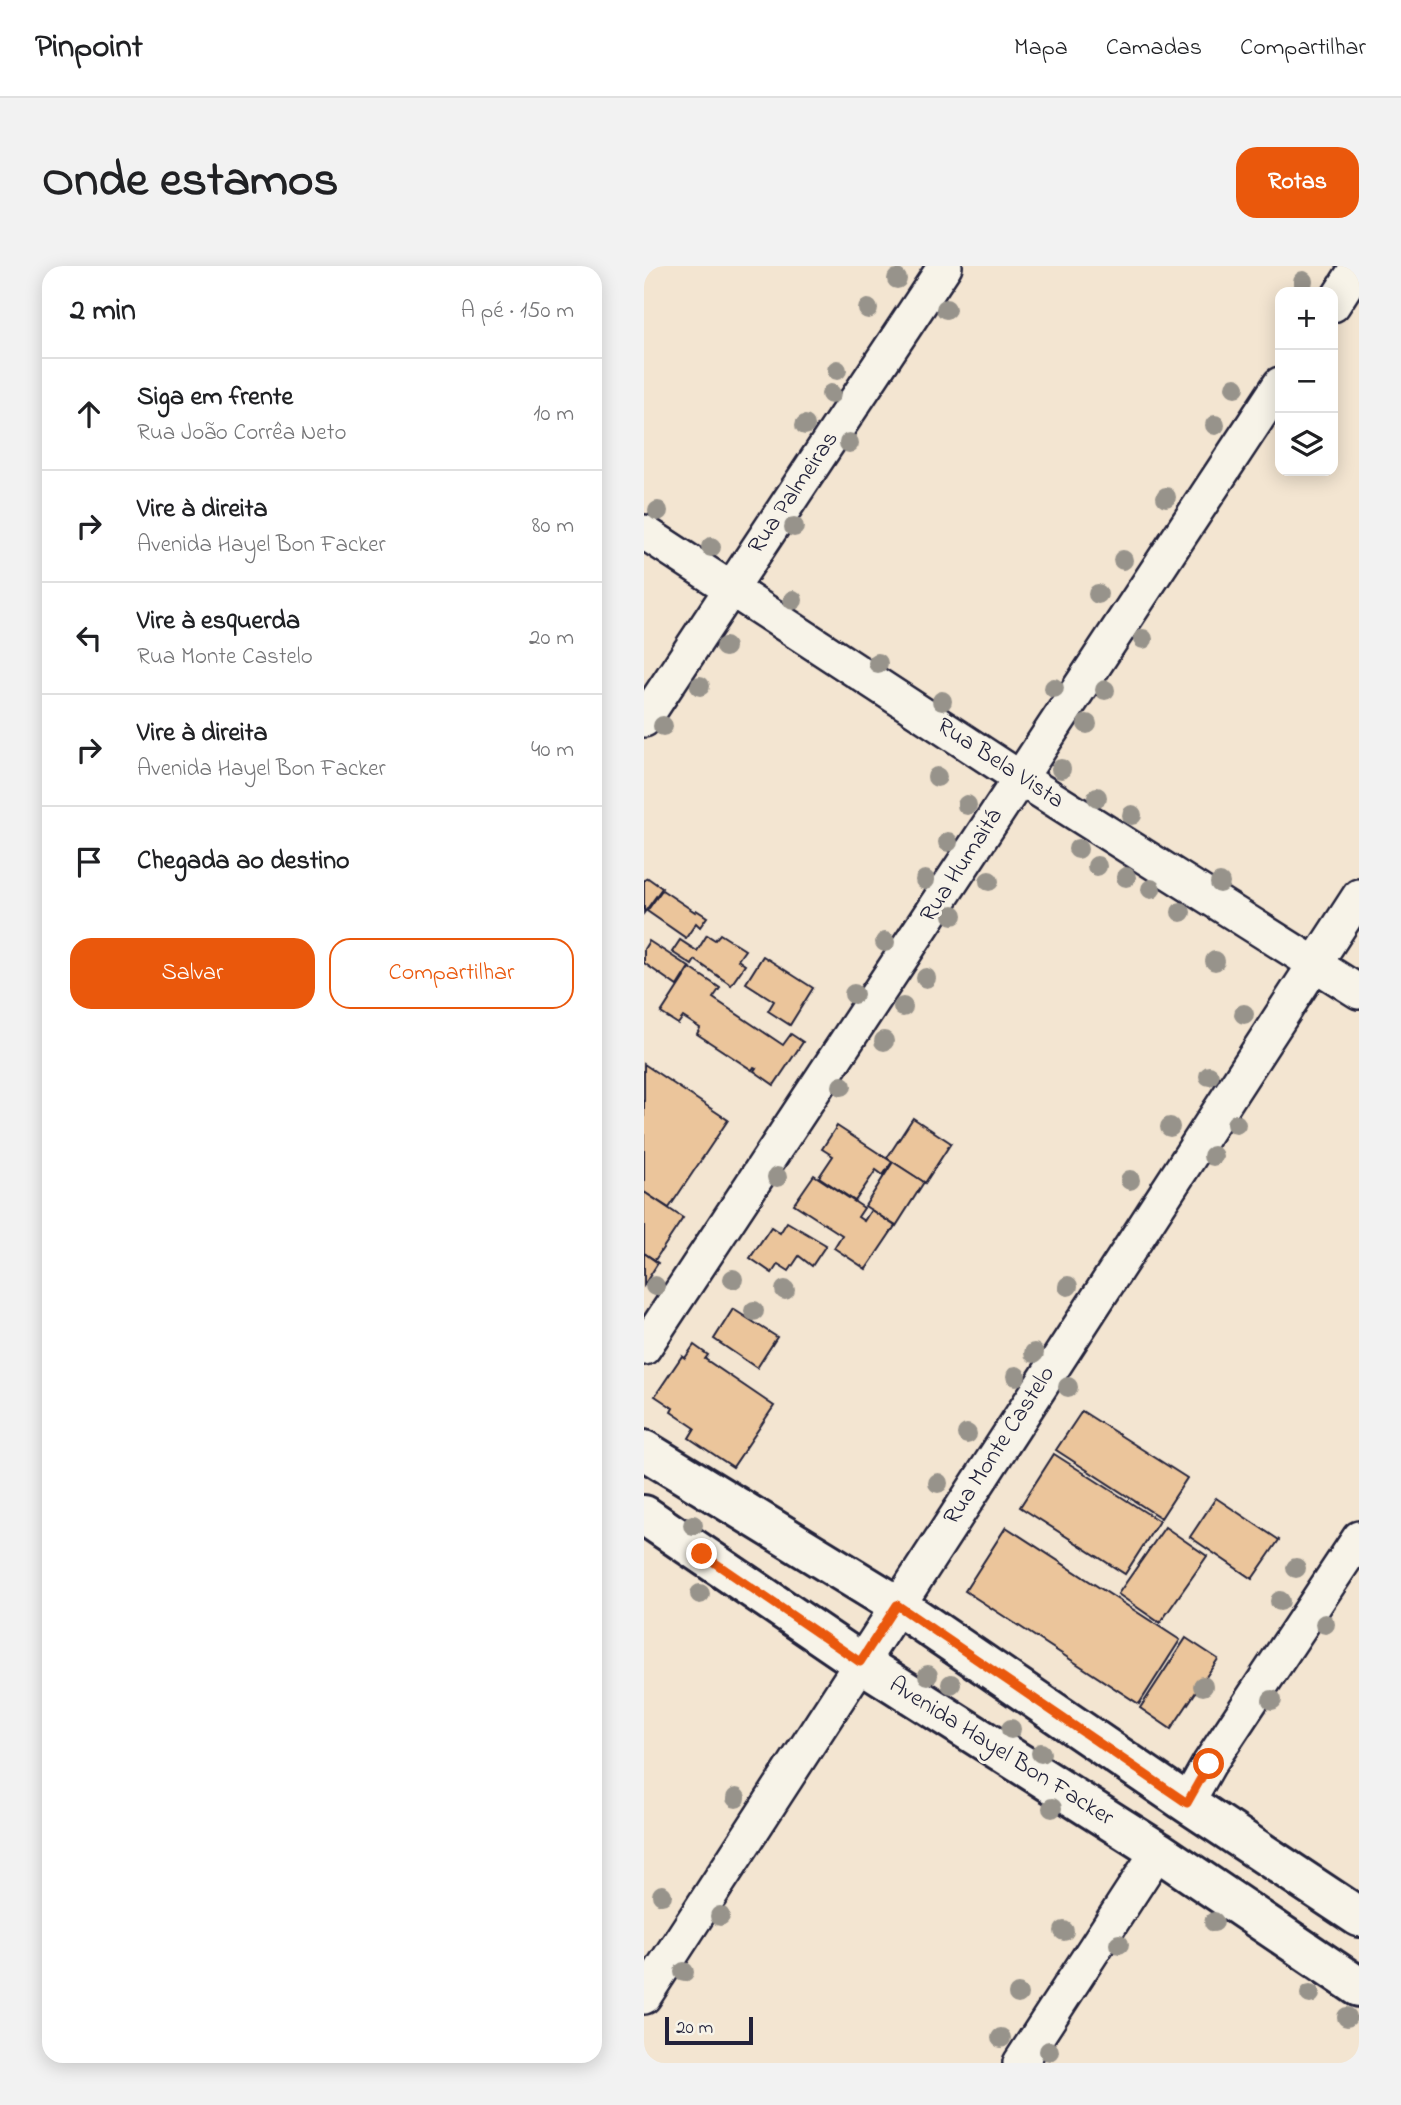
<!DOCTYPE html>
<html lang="pt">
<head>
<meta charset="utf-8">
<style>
	:root { --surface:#fff; --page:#f2f2f2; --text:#202124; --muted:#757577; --line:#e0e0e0; --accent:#ea580c }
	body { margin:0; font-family:"Indie Flower",sans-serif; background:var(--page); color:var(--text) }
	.controls { position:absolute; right:21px; top:21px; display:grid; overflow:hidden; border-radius:14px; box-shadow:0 4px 18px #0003 }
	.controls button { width:63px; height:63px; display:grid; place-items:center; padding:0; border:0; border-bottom:2px solid var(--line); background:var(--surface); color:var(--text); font:35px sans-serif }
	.scale { position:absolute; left:21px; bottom:18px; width:88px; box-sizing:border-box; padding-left:7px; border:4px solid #22223b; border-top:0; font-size:19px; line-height:24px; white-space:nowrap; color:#22223b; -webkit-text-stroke:5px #f7f3e8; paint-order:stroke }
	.stop { position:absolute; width:21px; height:21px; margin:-16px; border:5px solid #ea580c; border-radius:50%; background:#fff }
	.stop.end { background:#ea580c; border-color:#fff; box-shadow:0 2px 7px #0008 }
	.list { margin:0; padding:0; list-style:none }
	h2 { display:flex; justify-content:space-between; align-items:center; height:91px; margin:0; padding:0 28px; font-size:30px }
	h2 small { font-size:23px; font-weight:400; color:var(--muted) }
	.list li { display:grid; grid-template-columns:46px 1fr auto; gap:21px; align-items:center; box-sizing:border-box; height:112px; padding:0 28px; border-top:2px solid var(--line) }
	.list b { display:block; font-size:26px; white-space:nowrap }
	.list p { margin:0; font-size:23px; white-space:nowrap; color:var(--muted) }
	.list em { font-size:23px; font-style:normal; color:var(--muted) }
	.actions { display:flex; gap:14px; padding:21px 28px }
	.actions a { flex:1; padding:16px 0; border:2px solid var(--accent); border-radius:21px; text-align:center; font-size:24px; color:var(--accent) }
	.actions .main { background:var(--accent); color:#fff }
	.icon { flex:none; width:38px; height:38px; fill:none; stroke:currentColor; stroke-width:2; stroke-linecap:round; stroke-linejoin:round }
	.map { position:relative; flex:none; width:715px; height:1797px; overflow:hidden; border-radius:21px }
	header { display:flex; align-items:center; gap:42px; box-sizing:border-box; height:98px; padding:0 35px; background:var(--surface); border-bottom:2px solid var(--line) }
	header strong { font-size:33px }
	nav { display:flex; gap:38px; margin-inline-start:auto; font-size:24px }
	.intro { display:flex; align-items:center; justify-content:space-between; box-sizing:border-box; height:168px; padding:0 42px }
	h1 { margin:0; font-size:49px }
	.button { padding:18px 32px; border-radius:21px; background:var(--accent); color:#fff; font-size:24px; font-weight:700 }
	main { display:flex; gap:42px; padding:0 42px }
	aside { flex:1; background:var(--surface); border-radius:21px; box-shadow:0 4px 18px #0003 }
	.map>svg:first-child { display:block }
	.building { fill:#ebc59b; stroke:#22223b; stroke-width:2 }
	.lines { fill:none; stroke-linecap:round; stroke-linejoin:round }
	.street-casing { stroke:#22223b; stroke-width:38 }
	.secondary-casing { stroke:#22223b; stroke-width:44 }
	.street { stroke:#f7f3e8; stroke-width:33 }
	.secondary { stroke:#f7f3e8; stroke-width:38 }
	.tree { fill:#97938b }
	.route { stroke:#ea580c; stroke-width:9 }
	.labels { text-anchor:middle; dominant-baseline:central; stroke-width:6; stroke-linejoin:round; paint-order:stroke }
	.street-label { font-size:24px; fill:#22223b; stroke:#f7f3e8 }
</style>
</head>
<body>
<header>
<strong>Pinpoint</strong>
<nav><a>Mapa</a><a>Camadas</a><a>Compartilhar</a></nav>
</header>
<div class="intro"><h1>Onde estamos</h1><a class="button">Rotas</a></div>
<main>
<aside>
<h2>2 min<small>A pé · 150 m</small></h2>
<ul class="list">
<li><svg class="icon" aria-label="ahead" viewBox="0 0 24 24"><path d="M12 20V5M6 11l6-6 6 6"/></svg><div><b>Siga em frente</b><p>Rua João Corrêa Neto</p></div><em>10 m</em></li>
<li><svg class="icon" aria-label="right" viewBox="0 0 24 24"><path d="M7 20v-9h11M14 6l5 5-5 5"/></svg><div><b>Vire à direita</b><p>Avenida Hayel Bon Facker</p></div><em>80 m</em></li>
<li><svg class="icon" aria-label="left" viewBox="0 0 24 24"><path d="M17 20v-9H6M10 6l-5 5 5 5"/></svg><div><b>Vire à esquerda</b><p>Rua Monte Castelo</p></div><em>20 m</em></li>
<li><svg class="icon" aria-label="right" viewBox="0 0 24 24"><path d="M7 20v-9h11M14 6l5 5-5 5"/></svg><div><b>Vire à direita</b><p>Avenida Hayel Bon Facker</p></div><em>40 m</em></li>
<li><svg class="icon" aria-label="arrive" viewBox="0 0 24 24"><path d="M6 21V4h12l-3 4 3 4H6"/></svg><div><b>Chegada ao destino</b></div></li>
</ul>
<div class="actions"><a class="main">Salvar</a><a>Compartilhar</a></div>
</aside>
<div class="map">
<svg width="715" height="1797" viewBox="0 0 715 1797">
	<rect width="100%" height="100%" fill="#f3e5d1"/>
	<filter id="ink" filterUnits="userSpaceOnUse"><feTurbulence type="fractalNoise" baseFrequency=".0143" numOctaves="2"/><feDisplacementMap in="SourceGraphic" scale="14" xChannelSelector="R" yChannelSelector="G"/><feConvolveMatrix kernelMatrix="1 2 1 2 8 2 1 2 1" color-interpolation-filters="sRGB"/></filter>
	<g filter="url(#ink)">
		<g class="building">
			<path d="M 4,612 L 18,622 L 0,647 L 0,614 Z"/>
			<path d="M 18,624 L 51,646 L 52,644 L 63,651 L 56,661 L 52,657 L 42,672 L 3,645 Z"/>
			<path d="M 76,668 L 101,684 L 94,694 L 101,699 L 87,719 L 51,694 L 48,699 L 28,686 L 36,674 L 53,685 L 63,669 L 71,674 Z"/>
			<path d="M 5,675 L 45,701 L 33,720 L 0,697 L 0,683 Z"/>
			<path d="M 119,690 L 169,722 L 146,759 L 124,745 L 130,735 L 102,717 Z"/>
			<path d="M 46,702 L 76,722 L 69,732 L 139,779 L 147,768 L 159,776 L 130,819 L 110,805 L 112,802 L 110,801 L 108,804 L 53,768 L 56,762 L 39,751 L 34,758 L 17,747 Z"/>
			<path d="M 0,798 L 84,854 L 25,942 L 0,926 Z"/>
			<path d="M 269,852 L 307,877 L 281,917 L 243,892 Z"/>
			<path d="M 193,860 L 248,896 L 239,909 L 232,904 L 211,935 L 175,911 L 189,890 L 178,883 Z"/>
			<path d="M 249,896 L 280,916 L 252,960 L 221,940 Z"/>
			<path d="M 170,909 L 220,942 L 214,951 L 220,955 L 227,944 L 251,960 L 222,1003 L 190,982 L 198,969 L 150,938 Z"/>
			<path d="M 0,926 L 39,952 L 11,994 L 0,987 Z"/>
			<path d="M 143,956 L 182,979 L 168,1000 L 155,990 L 145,1005 L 134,998 L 128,1007 L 106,992 L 127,961 L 136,967 Z"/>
			<path d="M 0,987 L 14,997 L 0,1019 Z"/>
			<path d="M 89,1043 L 133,1071 L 113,1102 L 70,1073 Z"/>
			<path d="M 50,1079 L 64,1089 L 61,1093 L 130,1140 L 89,1201 L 45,1172 L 51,1162 L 27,1146 L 29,1142 L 11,1130 L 38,1090 L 41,1092 Z"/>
			<path d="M 438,1145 L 543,1212 L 517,1252 L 412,1184 Z"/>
			<path d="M 410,1188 L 515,1255 L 481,1308 L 376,1241 Z"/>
			<path d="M 572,1232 L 635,1274 L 608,1313 L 546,1271 Z"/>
			<path d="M 362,1261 L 536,1374 L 495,1438 L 321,1325 Z"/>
			<path d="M 521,1261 L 563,1290 L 516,1357 L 474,1328 Z"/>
			<path d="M 542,1372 L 574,1393 L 527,1463 L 496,1442 Z"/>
		</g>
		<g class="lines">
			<g class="street-casing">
				<g id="street">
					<path d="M 689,39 L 714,0"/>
					<path d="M 0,266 L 376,512 L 715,726"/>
					<path d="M 0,454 L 301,0"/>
					<path d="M 0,1082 L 636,118"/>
					<path d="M 543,1537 L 565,1498 L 715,1272"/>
					<path d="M 0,1731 L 715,630"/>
					<path d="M 376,1797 L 514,1585"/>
				</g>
			</g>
			<g class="secondary-casing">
				<g id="secondary">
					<path d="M 0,1184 L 253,1339 L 543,1537 L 715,1651"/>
					<path d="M 0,1249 L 216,1396 L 514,1585 L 715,1721"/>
				</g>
			</g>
			<use href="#street" class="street"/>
			<use href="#secondary" class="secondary"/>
		</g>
		<g class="tree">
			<circle cx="253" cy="13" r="10"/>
			<circle cx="659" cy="15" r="10"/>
			<circle cx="224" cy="43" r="10"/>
			<circle cx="302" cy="43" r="10"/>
			<circle cx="193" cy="104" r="10"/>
			<circle cx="591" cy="121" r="10"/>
			<circle cx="187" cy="128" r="10"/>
			<circle cx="161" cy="159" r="10"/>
			<circle cx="571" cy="159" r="10"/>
			<circle cx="205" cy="177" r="10"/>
			<circle cx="522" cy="231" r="10"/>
			<circle cx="14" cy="245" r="10"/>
			<circle cx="150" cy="261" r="10"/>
			<circle cx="67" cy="281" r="10"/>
			<circle cx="479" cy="294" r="10"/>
			<circle cx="454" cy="328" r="10"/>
			<circle cx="149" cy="334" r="10"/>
			<circle cx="499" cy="373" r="10"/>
			<circle cx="81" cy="381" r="10"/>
			<circle cx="234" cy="397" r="10"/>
			<circle cx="56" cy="420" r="10"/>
			<circle cx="410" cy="422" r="10"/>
			<circle cx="461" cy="424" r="10"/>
			<circle cx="298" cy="435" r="10"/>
			<circle cx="443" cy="458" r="10"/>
			<circle cx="19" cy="460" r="10"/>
			<circle cx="417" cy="503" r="10"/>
			<circle cx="293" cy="511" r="10"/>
			<circle cx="453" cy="531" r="10"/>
			<circle cx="323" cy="539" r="10"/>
			<circle cx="488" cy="549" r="10"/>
			<circle cx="304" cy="576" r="10"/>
			<circle cx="434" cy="583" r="10"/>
			<circle cx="453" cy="600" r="10"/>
			<circle cx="482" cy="611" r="10"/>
			<circle cx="281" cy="614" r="10"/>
			<circle cx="345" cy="615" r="10"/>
			<circle cx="576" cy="617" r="10"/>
			<circle cx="507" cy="623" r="10"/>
			<circle cx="537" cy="646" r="10"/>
			<circle cx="309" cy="649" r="10"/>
			<circle cx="241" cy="676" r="10"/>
			<circle cx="571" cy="695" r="10"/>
			<circle cx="282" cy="712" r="10"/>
			<circle cx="210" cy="728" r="10"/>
			<circle cx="259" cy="741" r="10"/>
			<circle cx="600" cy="748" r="10"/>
			<circle cx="240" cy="775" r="10"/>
			<circle cx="565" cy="810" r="10"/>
			<circle cx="198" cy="820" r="10"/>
			<circle cx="592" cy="858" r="10"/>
			<circle cx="526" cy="861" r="10"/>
			<circle cx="569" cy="890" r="10"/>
			<circle cx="133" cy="911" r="10"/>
			<circle cx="486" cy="914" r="10"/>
			<circle cx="89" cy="1013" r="10"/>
			<circle cx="11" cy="1020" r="10"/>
			<circle cx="424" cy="1020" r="10"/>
			<circle cx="141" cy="1024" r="10"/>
			<circle cx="110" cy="1045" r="10"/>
			<circle cx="390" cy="1087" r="10"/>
			<circle cx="372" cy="1110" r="10"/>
			<circle cx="424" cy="1121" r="10"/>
			<circle cx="323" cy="1168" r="10"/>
			<circle cx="294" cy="1217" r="10"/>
			<circle cx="49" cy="1259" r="10"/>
			<circle cx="652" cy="1302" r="10"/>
			<circle cx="56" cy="1328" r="10"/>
			<circle cx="636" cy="1335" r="10"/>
			<circle cx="681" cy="1358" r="10"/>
			<circle cx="284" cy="1409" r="10"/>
			<circle cx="307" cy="1418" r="10"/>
			<circle cx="559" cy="1420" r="10"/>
			<circle cx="628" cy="1434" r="10"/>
			<circle cx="367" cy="1463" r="10"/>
			<circle cx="397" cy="1487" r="10"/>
			<circle cx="92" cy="1532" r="10"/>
			<circle cx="408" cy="1542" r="10"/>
			<circle cx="18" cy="1629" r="10"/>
			<circle cx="76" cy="1650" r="10"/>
			<circle cx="570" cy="1656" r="10"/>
			<circle cx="420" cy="1665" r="10"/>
			<circle cx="475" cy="1678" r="10"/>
			<circle cx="40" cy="1706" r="10"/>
			<circle cx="374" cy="1728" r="10"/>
			<circle cx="666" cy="1728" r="10"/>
			<circle cx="703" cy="1751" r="10"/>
			<circle cx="357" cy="1772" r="10"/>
			<circle cx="405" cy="1785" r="10"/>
		</g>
	</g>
	<g class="lines" filter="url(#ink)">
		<path class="route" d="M 58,1288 L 216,1396 L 253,1339 L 543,1537 L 565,1498"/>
	</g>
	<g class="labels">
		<g class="street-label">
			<text transform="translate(150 227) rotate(-56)">Rua Palmeiras</text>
			<text transform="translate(356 498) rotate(33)">Rua Bela Vista</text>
			<text transform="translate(318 600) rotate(-57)">Rua Humaitá</text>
			<text transform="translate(356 1180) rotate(-57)">Rua Monte Castelo</text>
			<text transform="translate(357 1486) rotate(32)">Avenida Hayel Bon Facker</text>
		</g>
	</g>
</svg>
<div class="controls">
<button>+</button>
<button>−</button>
<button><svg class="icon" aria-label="layers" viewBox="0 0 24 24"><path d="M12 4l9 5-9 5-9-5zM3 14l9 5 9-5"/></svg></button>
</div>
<div class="scale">20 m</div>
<div class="stop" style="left:565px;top:1498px"></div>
<div class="stop end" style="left:58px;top:1288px"></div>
</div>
</main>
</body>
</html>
